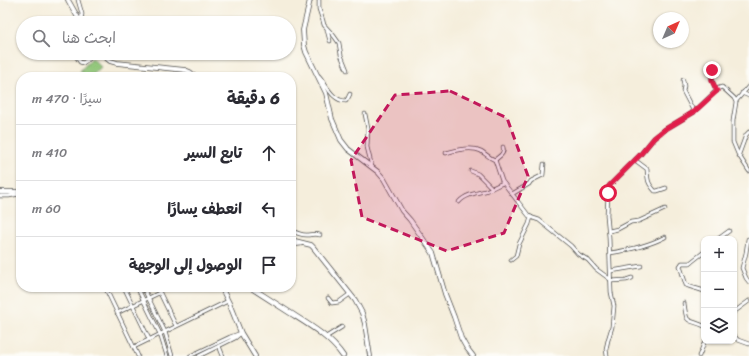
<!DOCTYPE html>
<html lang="ar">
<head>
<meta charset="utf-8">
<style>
	:root { --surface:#fff; --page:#f7f7f7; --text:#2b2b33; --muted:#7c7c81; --line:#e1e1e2 }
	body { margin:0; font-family:Sriracha,"Playpen Sans Arabic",sans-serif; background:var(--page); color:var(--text); direction:rtl }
	.controls { position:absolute; right:12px; bottom:12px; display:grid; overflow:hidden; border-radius:8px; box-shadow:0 1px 3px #0004 }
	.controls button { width:36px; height:36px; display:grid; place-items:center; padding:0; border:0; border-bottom:1px solid var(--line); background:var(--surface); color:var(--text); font:20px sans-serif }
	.compass { position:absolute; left:653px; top:12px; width:36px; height:36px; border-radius:50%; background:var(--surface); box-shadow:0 1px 3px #0004; rotate:44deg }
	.stop { position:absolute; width:12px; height:12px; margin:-9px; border:3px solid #e11d48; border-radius:50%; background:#fff }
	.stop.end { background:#e11d48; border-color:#fff; box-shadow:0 1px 4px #0008 }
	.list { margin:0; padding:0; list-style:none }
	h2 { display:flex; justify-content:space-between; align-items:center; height:52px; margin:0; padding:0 16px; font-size:17px }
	h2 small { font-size:13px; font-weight:400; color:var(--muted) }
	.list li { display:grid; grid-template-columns:26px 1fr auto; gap:12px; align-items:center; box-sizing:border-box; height:56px; padding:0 16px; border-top:1px solid var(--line) }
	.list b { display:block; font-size:15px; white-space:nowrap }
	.list em { font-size:13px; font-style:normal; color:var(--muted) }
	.icon { flex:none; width:22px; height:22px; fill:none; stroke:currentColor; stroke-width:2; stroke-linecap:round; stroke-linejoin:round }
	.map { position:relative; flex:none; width:749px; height:356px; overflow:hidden; direction:ltr }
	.search { position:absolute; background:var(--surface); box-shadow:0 1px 3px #0004; left:16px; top:16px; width:280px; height:44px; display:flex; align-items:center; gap:10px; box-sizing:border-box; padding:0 14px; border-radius:22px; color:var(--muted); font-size:15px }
	.panel { position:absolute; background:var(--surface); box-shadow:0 1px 3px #0004; left:16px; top:72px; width:280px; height:220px; border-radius:16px; direction:rtl }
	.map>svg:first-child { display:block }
	.green { fill:#8ec476; stroke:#5c7850 }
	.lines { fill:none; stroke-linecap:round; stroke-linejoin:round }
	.street-casing { stroke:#494846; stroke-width:4.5 }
	.secondary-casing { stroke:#494846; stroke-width:5.5 }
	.primary-casing { stroke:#494846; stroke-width:6 }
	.street { stroke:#fff; stroke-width:3 }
	.secondary { stroke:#fff; stroke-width:4 }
	.primary { stroke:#fff; stroke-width:4.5 }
	.route { stroke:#e11d48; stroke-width:5 }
	.marked { fill:#c2185b; fill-opacity:0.2; stroke:#c2185b; stroke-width:3; stroke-dasharray:8 5; stroke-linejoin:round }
</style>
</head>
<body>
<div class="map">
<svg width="749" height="356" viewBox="0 0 749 356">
	<rect width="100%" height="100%" fill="#fdfcf7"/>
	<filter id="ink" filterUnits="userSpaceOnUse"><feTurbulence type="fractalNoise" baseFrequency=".025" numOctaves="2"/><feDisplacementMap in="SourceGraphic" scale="8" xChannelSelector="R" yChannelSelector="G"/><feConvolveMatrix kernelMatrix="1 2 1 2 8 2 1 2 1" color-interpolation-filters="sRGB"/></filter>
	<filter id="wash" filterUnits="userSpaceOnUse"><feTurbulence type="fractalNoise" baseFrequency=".012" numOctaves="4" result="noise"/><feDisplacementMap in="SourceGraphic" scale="16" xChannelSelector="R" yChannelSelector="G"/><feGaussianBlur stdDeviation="0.9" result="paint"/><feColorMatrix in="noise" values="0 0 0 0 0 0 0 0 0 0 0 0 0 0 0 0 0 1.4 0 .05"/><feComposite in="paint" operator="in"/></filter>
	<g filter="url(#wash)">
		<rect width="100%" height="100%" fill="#f5eedc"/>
		<path class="green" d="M 92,58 L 101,67 L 91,77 L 87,77 L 80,71 Z"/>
	</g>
	<g filter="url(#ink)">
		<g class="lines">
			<g class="street-casing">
				<g id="street">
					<path d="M 78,0 L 82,14 L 81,21"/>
					<path d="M 319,0 L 319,9 L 323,21 L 324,25 L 334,36 L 339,43 L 341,55 L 347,70"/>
					<path d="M 327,30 L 330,41"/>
					<path d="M 74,53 L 80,62 L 83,63 C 88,60 90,58 90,53"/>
					<path d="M 715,66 C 709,75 712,82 717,91"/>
					<path d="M 319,76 C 326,84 332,101 346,101 L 348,98 L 350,94"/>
					<path d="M 683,80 L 684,86 L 683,91 L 694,112"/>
					<path d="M 742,93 L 749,96"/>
					<path d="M 736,101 L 749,86"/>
					<path d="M 365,114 L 368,129 L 367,147 L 372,167"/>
					<path d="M 446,153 C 456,150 471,146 481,151 C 486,154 489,158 495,160 L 502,181 L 529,216 L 533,218 L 539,220 L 571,246 L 578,254 L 588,260 L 596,269 L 611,280"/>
					<path d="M 739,154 L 746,135 L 749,132"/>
					<path d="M 495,160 C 499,156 505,154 503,147"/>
					<path d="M 635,160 L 647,169 C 648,180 647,182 655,191 L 657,191 L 666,188"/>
					<path d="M 471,171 L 478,174 L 492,188"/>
					<path d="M 512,194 L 529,184 L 531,181 L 543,175 L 544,164"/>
					<path d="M 0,196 L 9,196 L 19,194"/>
					<path d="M 459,202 C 465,195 476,193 485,191 C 492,189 497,185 503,183"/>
					<path d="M 291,230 C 296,233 301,235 307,235 C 312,235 315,233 320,235"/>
					<path d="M 609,231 L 618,229 L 631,222 L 639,221 L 665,209"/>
					<path d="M 718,239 L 729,231"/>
					<path d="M 748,239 L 746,253 L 742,268 L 746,278 L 749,282"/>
					<path d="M 291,245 L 301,244"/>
					<path d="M 704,252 L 690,263 L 682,263 L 680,266 L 686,285 C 689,287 699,289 704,291"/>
					<path d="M 610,253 C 629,250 648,246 665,237"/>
					<path d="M 511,260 L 516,256 L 519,244 L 529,224 L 531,217"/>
					<path d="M 611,271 L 641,266"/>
					<path d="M 611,281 L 626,280 L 632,278"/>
					<path d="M 105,287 L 138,356"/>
					<path d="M 124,287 L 149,339"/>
					<path d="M 137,287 L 160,334 L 167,356"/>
					<path d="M 143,287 L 165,332 L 172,356"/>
					<path d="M 157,287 L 176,326"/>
					<path d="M 328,298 L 332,303 L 339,302 L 350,294"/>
					<path d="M 684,303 C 687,325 686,318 704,326"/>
					<path d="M 734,312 L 749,301"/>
					<path d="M 117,313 L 159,293"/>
					<path d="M 734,336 L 738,340 L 749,344"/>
					<path d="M 326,337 L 342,327"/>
					<path d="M 219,346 L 223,356"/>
					<path d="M 134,347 L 228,301"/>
					<path d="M 190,356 L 230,337 L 241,333 L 235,338 L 199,356"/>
					<path d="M 607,356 L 606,349 L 608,340 L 612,327 L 614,306 L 611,292 L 609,237 L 607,215 L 608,193 L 609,186 L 640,155 L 654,138 L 664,130 L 694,112 L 719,88 L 722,87 L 734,98 L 736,102 L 733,121 L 733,142 L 738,154 L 749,171"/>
					<path d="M 699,356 L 705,341"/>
				</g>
			</g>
			<g class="secondary-casing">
				<g id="secondary">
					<path d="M 68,0 L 81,23"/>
					<path d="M 310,0 L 303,30 L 304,45 L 306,52 L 326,93 L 332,119 L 341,140 L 348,149 L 378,172 L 384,179 L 402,211 L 410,220 L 433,253 L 445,294 L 454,317 L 461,338 L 466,347 L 473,356"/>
					<path d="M 100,53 L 110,61 L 117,63 L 185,70 L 190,72 L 196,77"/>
					<path d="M 291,240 L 311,245 L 313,247 L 355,300 L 362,313 L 365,324 L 370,356"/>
					<path d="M 221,287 L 229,303 L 241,333 L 255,356"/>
				</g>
			</g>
			<g class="primary-casing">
				<g id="primary">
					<path d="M 0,192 L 21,192"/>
					<path d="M 250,287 C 264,296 278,305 292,314 C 311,326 331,338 343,356"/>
				</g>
			</g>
			<use href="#street" class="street"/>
			<use href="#secondary" class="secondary"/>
			<use href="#primary" class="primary"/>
		</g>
	</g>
	<g class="lines" filter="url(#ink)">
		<path class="route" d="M 608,193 L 609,186 L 640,155 L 654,138 L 664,130 L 694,112 L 717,91 L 712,81 L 712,70"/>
	</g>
	<path class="marked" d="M 450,91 L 507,118 L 528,176 L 504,233 L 447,251 L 362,217 L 351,160 L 395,95 Z"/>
</svg>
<div class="controls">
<button>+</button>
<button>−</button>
<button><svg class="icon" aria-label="layers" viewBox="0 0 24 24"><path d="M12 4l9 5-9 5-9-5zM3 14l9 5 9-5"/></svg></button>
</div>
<svg class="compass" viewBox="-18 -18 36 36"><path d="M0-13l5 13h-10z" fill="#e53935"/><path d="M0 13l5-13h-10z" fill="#7c7c81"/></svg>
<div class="stop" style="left:608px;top:193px"></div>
<div class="stop end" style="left:712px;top:70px"></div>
<div class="search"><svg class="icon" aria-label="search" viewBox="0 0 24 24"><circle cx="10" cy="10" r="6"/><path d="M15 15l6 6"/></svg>ابحث هنا</div>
<section class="panel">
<h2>6 دقيقة<small>سيرًا · 470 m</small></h2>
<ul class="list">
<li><svg class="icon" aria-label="ahead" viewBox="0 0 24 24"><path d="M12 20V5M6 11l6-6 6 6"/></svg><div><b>تابع السير</b></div><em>410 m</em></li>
<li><svg class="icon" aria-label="left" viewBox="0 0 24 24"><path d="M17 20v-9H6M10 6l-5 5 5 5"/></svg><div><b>انعطف يسارًا</b></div><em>60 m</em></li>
<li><svg class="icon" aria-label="arrive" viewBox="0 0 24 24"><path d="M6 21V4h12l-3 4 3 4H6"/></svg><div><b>الوصول إلى الوجهة</b></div></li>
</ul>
</section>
</div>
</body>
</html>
